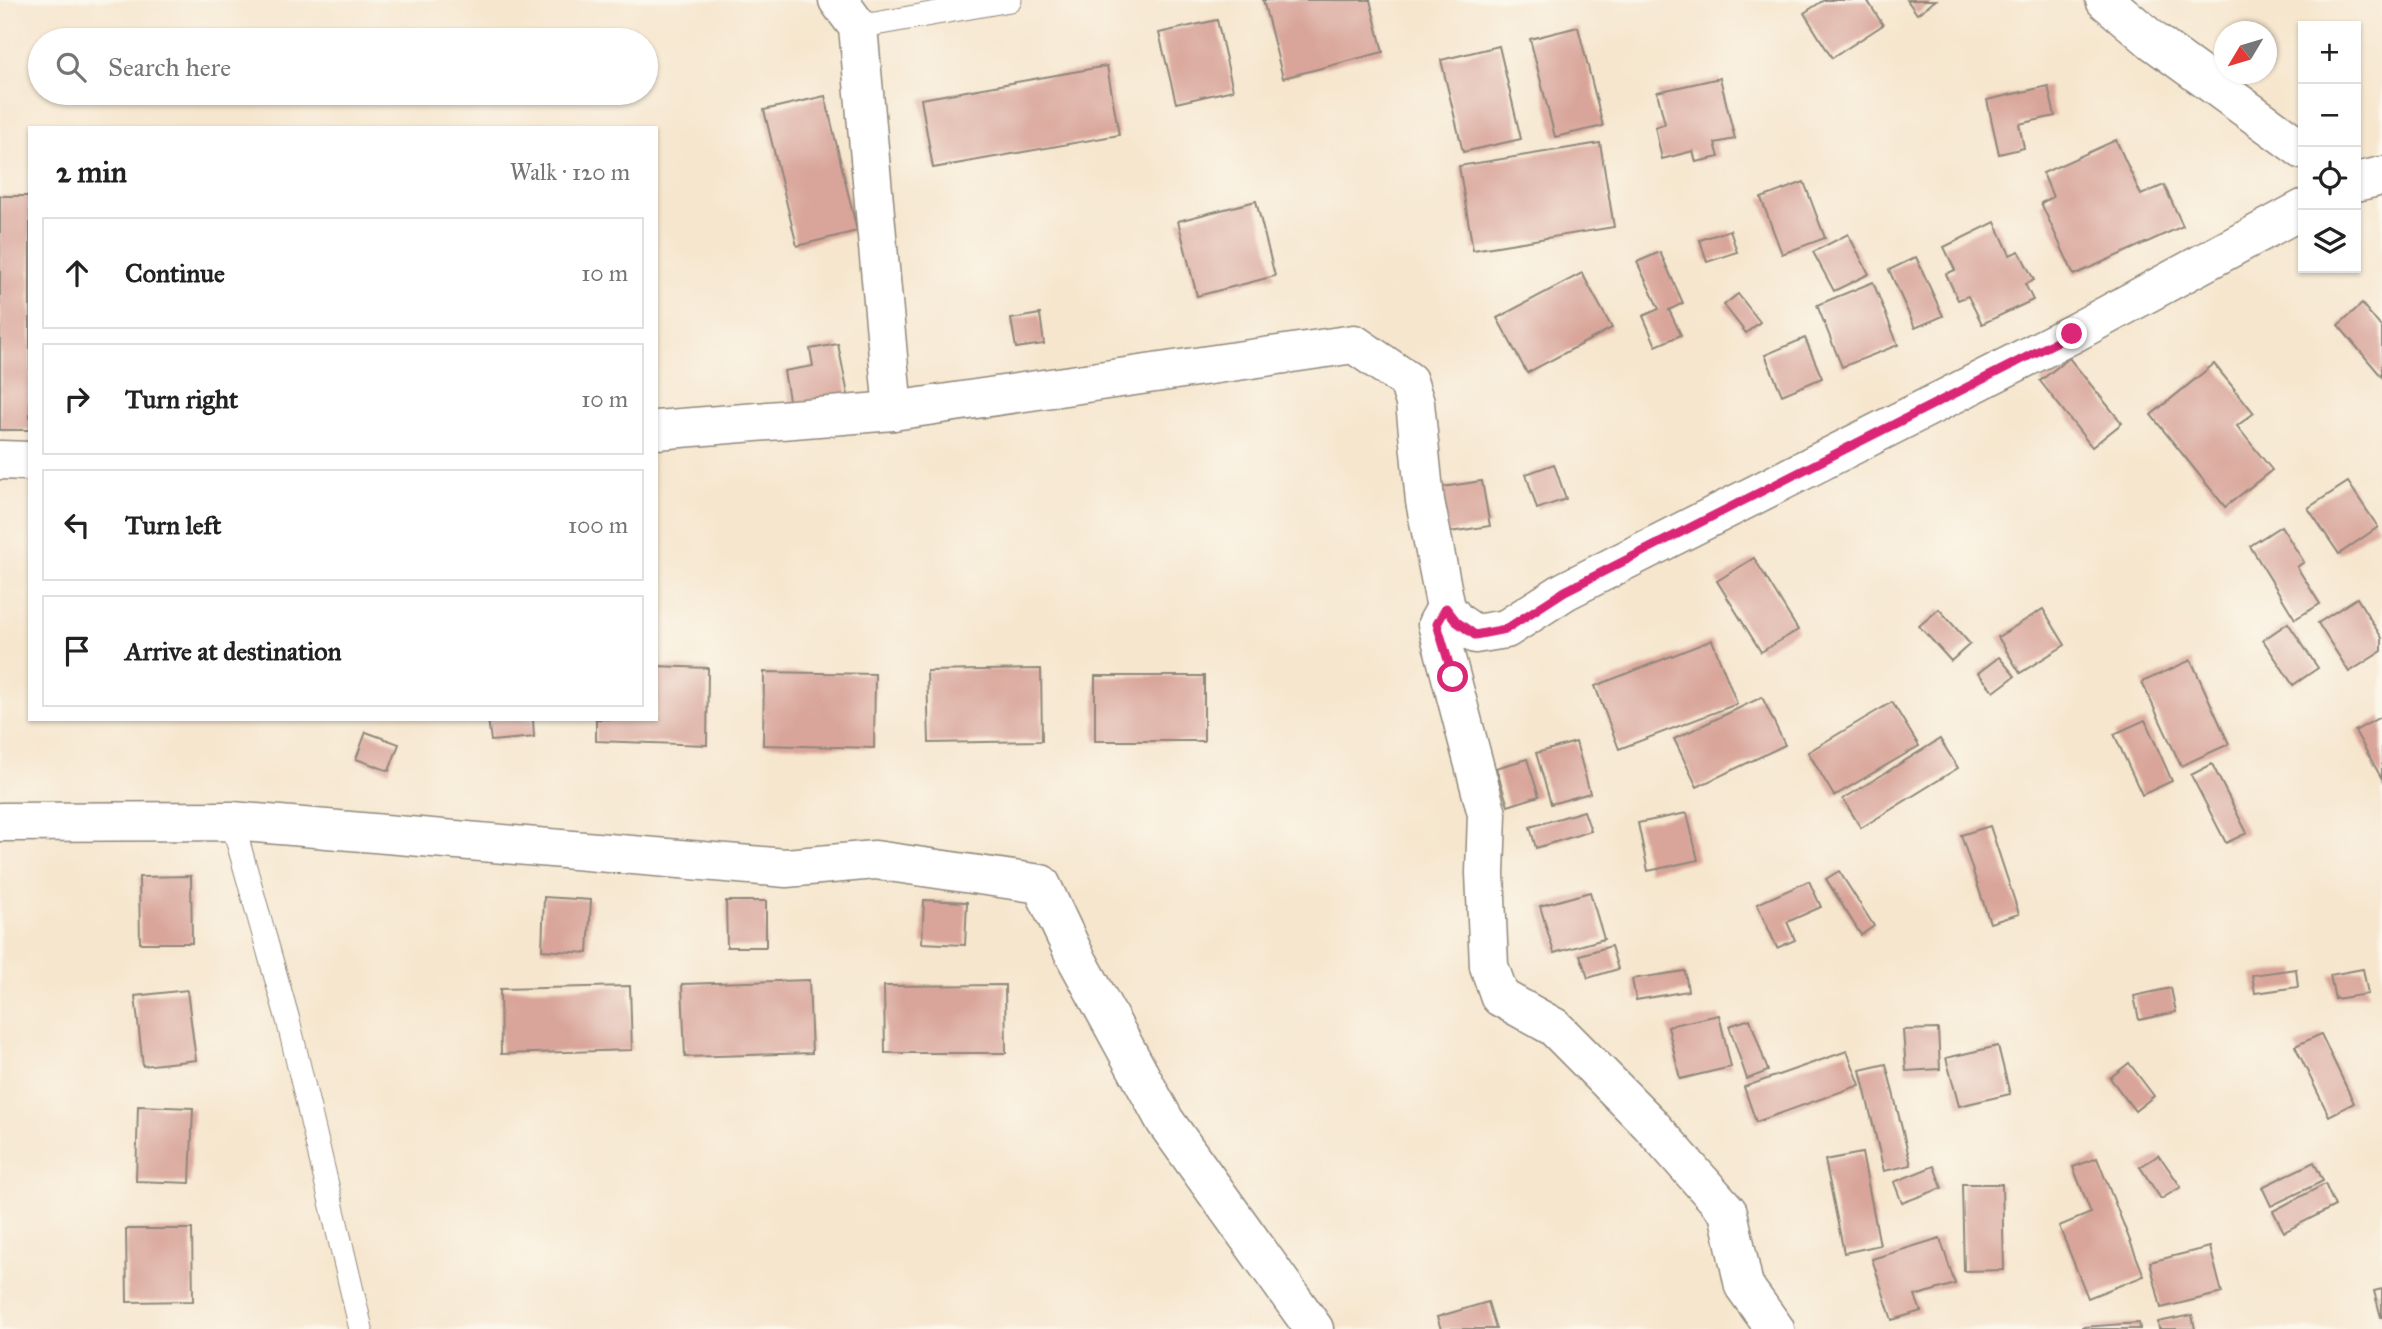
<!DOCTYPE html>
<html lang="en">
<head>
<meta charset="utf-8">
<style>
	:root { --surface:#fff; --page:#f6f6f6; --text:#222; --muted:#767676; --line:#e0e0e0 }
	body { margin:0; font-family:"IM FELL Great Primer",serif; background:var(--page); color:var(--text) }
	.controls { position:absolute; right:21px; top:21px; display:grid; overflow:hidden; border-radius:0px; box-shadow:0 2px 5px #0004 }
	.controls button { width:63px; height:63px; display:grid; place-items:center; padding:0; border:0; border-bottom:2px solid var(--line); background:var(--surface); color:var(--text); font:35px sans-serif }
	.compass { position:absolute; left:2214px; top:21px; width:63px; height:63px; border-radius:50%; background:var(--surface); box-shadow:0 2px 5px #0004; rotate:232deg }
	.stop { position:absolute; width:21px; height:21px; margin:-16px; border:5px solid #db2777; border-radius:50%; background:#fff }
	.stop.end { background:#db2777; border-color:#fff; box-shadow:0 2px 7px #0008 }
	.list { margin:0; padding:0; list-style:none }
	h2 { display:flex; justify-content:space-between; align-items:center; height:91px; margin:0; padding:0 28px; font-size:30px }
	h2 small { font-size:23px; font-weight:400; color:var(--muted) }
	.list li { display:grid; grid-template-columns:46px 1fr auto; gap:21px; align-items:center; box-sizing:border-box; height:112px; margin:0 14px 14px; padding:0 14px; border:2px solid var(--line); border-radius:0px }
	.list b { display:block; font-size:26px; white-space:nowrap }
	.list em { font-size:23px; font-style:normal; color:var(--muted) }
	.icon { flex:none; width:38px; height:38px; fill:none; stroke:currentColor; stroke-width:2; stroke-linecap:round; stroke-linejoin:round }
	.map { position:relative; flex:none; width:2382px; height:1329px; overflow:hidden }
	.search { position:absolute; background:var(--surface); box-shadow:0 2px 5px #0004; left:28px; top:28px; width:630px; height:77px; display:flex; align-items:center; gap:18px; box-sizing:border-box; padding:0 24px; border-radius:38px; color:var(--muted); font-size:26px }
	.panel { position:absolute; background:var(--surface); box-shadow:0 2px 5px #0004; left:28px; top:126px; width:630px; height:595px; border-radius:0px }
	.map>svg:first-child { display:block }
	.building { fill:#d9a59a }
	.lines { fill:none; stroke-linecap:round; stroke-linejoin:round }
	.service-casing { stroke:#90887c; stroke-width:25 }
	.minor-casing { stroke:#90887c; stroke-width:41 }
	.service { stroke:#fff; stroke-width:23 }
	.minor { stroke:#fff; stroke-width:38 }
	.route { stroke:#db2777; stroke-width:9 }
</style>
</head>
<body>
<div class="map">
<svg width="2382" height="1329" viewBox="0 0 2382 1329">
	<rect width="100%" height="100%" fill="#fbf7ec"/>
	<filter id="ink" filterUnits="userSpaceOnUse"><feTurbulence type="fractalNoise" baseFrequency=".0143" numOctaves="2"/><feDisplacementMap in="SourceGraphic" scale="14" xChannelSelector="R" yChannelSelector="G"/><feConvolveMatrix kernelMatrix="1 2 1 2 8 2 1 2 1" color-interpolation-filters="sRGB"/></filter>
	<filter id="wash" filterUnits="userSpaceOnUse"><feTurbulence type="fractalNoise" baseFrequency=".00686" numOctaves="4" result="noise"/><feDisplacementMap in="SourceGraphic" scale="28" xChannelSelector="R" yChannelSelector="G"/><feGaussianBlur stdDeviation="1.57" result="paint"/><feColorMatrix in="noise" values="0 0 0 0 0 0 0 0 0 0 0 0 0 0 0 0 0 1.4 0 .05"/><feComposite in="paint" operator="in"/></filter>
	<g filter="url(#wash)">
		<rect width="100%" height="100%" fill="#f6e6ce"/>
		<g id="blocks">
			<g class="building">
				<path d="M 1263,0 L 1370,0 L 1383,52 L 1283,78 Z"/>
				<path d="M 1824,0 L 1867,0 L 1883,25 L 1832,58 L 1804,13 Z"/>
				<path d="M 1907,0 L 1936,0 L 1917,14 Z"/>
				<path d="M 1217,20 L 1233,90 L 1176,103 L 1159,33 Z"/>
				<path d="M 1578,27 L 1603,126 L 1555,137 L 1530,39 Z"/>
				<path d="M 1499,46 L 1521,139 L 1463,152 L 1441,60 Z"/>
				<path d="M 1107,66 L 1119,135 L 933,168 L 921,99 Z"/>
				<path d="M 1720,78 L 1735,139 L 1715,143 L 1719,157 L 1696,162 L 1693,151 L 1662,159 L 1655,127 L 1665,124 L 1657,92 Z"/>
				<path d="M 2048,86 L 2055,116 L 2019,124 L 2024,148 L 1999,154 L 1987,100 Z"/>
				<path d="M 825,96 L 857,231 L 797,246 L 764,110 Z"/>
				<path d="M 2116,140 L 2141,195 L 2164,185 L 2183,226 L 2074,275 L 2041,203 L 2053,197 L 2043,173 Z"/>
				<path d="M 1600,143 L 1614,227 L 1473,250 L 1459,166 Z"/>
				<path d="M 1804,182 L 1825,238 L 1782,254 L 1761,198 Z"/>
				<rect x="0" y="196" width="30" height="234"/>
				<path d="M 1256,201 L 1275,276 L 1197,296 L 1178,221 Z"/>
				<path d="M 1995,222 L 2010,255 L 2019,251 L 2034,280 L 2025,284 L 2033,300 L 1982,324 L 1968,296 L 1958,300 L 1946,274 L 1955,270 L 1944,247 Z"/>
				<path d="M 1730,230 L 1737,252 L 1707,262 L 1700,240 Z"/>
				<path d="M 1848,234 L 1869,274 L 1834,291 L 1813,252 Z"/>
				<path d="M 1660,252 L 1683,303 L 1669,310 L 1681,335 L 1656,346 L 1643,316 L 1659,309 L 1637,262 Z"/>
				<path d="M 1916,257 L 1943,316 L 1915,328 L 1889,270 Z"/>
				<path d="M 1582,273 L 1612,328 L 1527,373 L 1497,318 Z"/>
				<path d="M 1873,282 L 1898,345 L 1842,367 L 1817,305 Z"/>
				<path d="M 1738,294 L 1760,322 L 1746,333 L 1724,305 Z"/>
				<path d="M 2362,304 L 2382,328 L 2382,377 L 2338,325 Z"/>
				<path d="M 1040,314 L 1044,344 L 1016,348 L 1011,319 Z"/>
				<path d="M 1805,338 L 1822,378 L 1782,395 L 1765,355 Z"/>
				<path d="M 838,344 L 849,400 L 791,411 L 784,371 L 813,366 L 810,349 Z"/>
				<path d="M 2069,358 L 2122,423 L 2092,447 L 2040,381 Z"/>
				<path d="M 2214,364 L 2254,413 L 2237,426 L 2272,470 L 2225,507 L 2151,415 Z"/>
				<path d="M 1554,464 L 1566,499 L 1537,509 L 1526,474 Z"/>
				<path d="M 1482,481 L 1490,526 L 1443,533 L 1436,488 Z"/>
				<path d="M 2348,482 L 2378,527 L 2339,554 L 2308,508 Z"/>
				<path d="M 2281,526 L 2304,562 L 2297,567 L 2320,604 L 2295,619 L 2250,546 Z"/>
				<path d="M 1754,558 L 1798,630 L 1761,652 L 1717,581 Z"/>
				<path d="M 2357,598 L 2382,638 L 2382,651 L 2349,672 L 2318,623 Z"/>
				<path d="M 1939,609 L 1970,644 L 1951,661 L 1919,626 Z"/>
				<path d="M 2043,609 L 2065,645 L 2020,673 L 1998,637 Z"/>
				<path d="M 2288,623 L 2318,668 L 2293,685 L 2263,640 Z"/>
				<path d="M 1712,640 L 1737,704 L 1619,749 L 1595,686 Z"/>
				<path d="M 1999,657 L 2015,676 L 1994,692 L 1978,673 Z"/>
				<path d="M 2191,660 L 2229,744 L 2181,766 L 2142,682 Z"/>
				<path d="M 656,666 L 708,668 L 707,745 L 596,741 L 596,719 L 656,719 Z"/>
				<path d="M 1041,669 L 1042,741 L 929,743 L 927,671 Z"/>
				<path d="M 764,672 L 875,674 L 874,748 L 763,745 Z"/>
				<rect x="1095" y="676" width="109" height="65"/>
				<path d="M 1762,697 L 1785,745 L 1697,787 L 1674,739 Z"/>
				<path d="M 1892,702 L 1919,746 L 1834,796 L 1808,752 Z"/>
				<path d="M 2382,716 L 2382,779 L 2355,731 Z"/>
				<path d="M 488,719 L 533,719 L 534,737 L 491,741 Z"/>
				<path d="M 2145,720 L 2172,781 L 2142,795 L 2114,734 Z"/>
				<path d="M 366,732 L 399,744 L 389,771 L 356,759 Z"/>
				<path d="M 1940,739 L 1958,768 L 1861,828 L 1843,799 Z"/>
				<path d="M 1576,742 L 1590,793 L 1551,804 L 1536,753 Z"/>
				<path d="M 1527,759 L 1539,796 L 1508,806 L 1496,768 Z"/>
				<path d="M 2212,764 L 2247,833 L 2226,843 L 2191,775 Z"/>
				<path d="M 1584,811 L 1591,831 L 1536,848 L 1530,827 Z"/>
				<path d="M 1687,813 L 1698,860 L 1648,871 L 1638,823 Z"/>
				<path d="M 1990,826 L 2019,914 L 1990,923 L 1961,835 Z"/>
				<path d="M 1839,871 L 1874,926 L 1861,935 L 1826,879 Z"/>
				<path d="M 191,876 L 192,943 L 140,943 L 139,877 Z"/>
				<path d="M 1809,881 L 1821,907 L 1787,922 L 1795,940 L 1777,948 L 1757,904 Z"/>
				<path d="M 1590,892 L 1604,939 L 1554,953 L 1540,906 Z"/>
				<path d="M 544,897 L 591,900 L 588,953 L 542,950 Z"/>
				<path d="M 924,900 L 967,902 L 965,945 L 922,943 Z"/>
				<path d="M 726,901 L 766,901 L 766,947 L 727,947 Z"/>
				<path d="M 1611,946 L 1618,969 L 1588,978 L 1580,955 Z"/>
				<path d="M 2296,969 L 2298,987 L 2255,993 L 2252,975 Z"/>
				<path d="M 2363,969 L 2368,994 L 2335,999 L 2330,975 Z"/>
				<path d="M 1685,971 L 1688,991 L 1636,1000 L 1632,979 Z"/>
				<path d="M 809,980 L 812,1053 L 685,1057 L 682,984 Z"/>
				<path d="M 1005,985 L 1006,1053 L 885,1053 L 884,986 Z"/>
				<path d="M 630,986 L 632,1050 L 501,1054 L 500,989 Z"/>
				<path d="M 2171,988 L 2176,1012 L 2139,1020 L 2134,996 Z"/>
				<path d="M 187,990 L 196,1060 L 143,1066 L 135,996 Z"/>
				<path d="M 1719,1015 L 1731,1067 L 1680,1079 L 1668,1026 Z"/>
				<path d="M 1750,1019 L 1768,1071 L 1747,1079 L 1729,1026 Z"/>
				<path d="M 1938,1029 L 1940,1069 L 1906,1071 L 1903,1030 Z"/>
				<path d="M 2321,1034 L 2354,1103 L 2329,1116 L 2295,1046 Z"/>
				<path d="M 1998,1046 L 2010,1094 L 1959,1106 L 1946,1058 Z"/>
				<path d="M 1847,1051 L 1860,1085 L 1756,1122 L 1744,1087 Z"/>
				<path d="M 2129,1063 L 2154,1096 L 2135,1111 L 2110,1078 Z"/>
				<path d="M 1886,1064 L 1911,1165 L 1884,1171 L 1860,1070 Z"/>
				<path d="M 138,1106 L 193,1108 L 190,1183 L 136,1181 Z"/>
				<path d="M 1862,1153 L 1880,1245 L 1844,1253 L 1825,1160 Z"/>
				<path d="M 2159,1155 L 2181,1187 L 2161,1199 L 2140,1167 Z"/>
				<path d="M 2097,1158 L 2144,1276 L 2088,1298 L 2059,1226 L 2091,1213 L 2073,1167 Z"/>
				<path d="M 2314,1162 L 2323,1181 L 2271,1206 L 2262,1187 Z"/>
				<path d="M 1934,1166 L 1942,1188 L 1902,1203 L 1894,1182 Z"/>
				<path d="M 1962,1184 L 2002,1184 L 2004,1270 L 1964,1271 Z"/>
				<path d="M 2325,1184 L 2335,1206 L 2284,1232 L 2273,1211 Z"/>
				<path d="M 126,1229 L 192,1229 L 193,1301 L 127,1302 Z"/>
				<path d="M 1940,1238 L 1955,1284 L 1915,1296 L 1921,1311 L 1892,1320 L 1872,1259 Z"/>
				<path d="M 2210,1247 L 2222,1293 L 2161,1308 L 2150,1262 Z"/>
				<path d="M 2382,1289 L 2382,1317 L 2381,1317 L 2374,1291 Z"/>
				<path d="M 1488,1302 L 1496,1329 L 1441,1329 L 1437,1317 Z"/>
				<path d="M 2192,1315 L 2195,1329 L 2159,1329 L 2158,1322 Z"/>
				<path d="M 2139,1323 L 2140,1329 L 2082,1329 L 2082,1327 Z"/>
			</g>
		</g>
	</g>
	<g filter="url(#ink)">
		<use href="#blocks" fill-opacity="0" stroke="#90887c" stroke-width="2"/>
		<g class="lines">
			<g class="service-casing">
				<g id="service">
					<path d="M 858,27 L 1010,0"/>
					<path d="M 232,821 L 288,1020 L 361,1329"/>
				</g>
			</g>
			<g class="minor-casing">
				<g id="minor">
					<path d="M 838,0 L 858,27 L 893,411"/>
					<path d="M 2105,0 L 2153,41 L 2303,150"/>
					<path d="M 2356,182 L 2382,176"/>
					<path d="M 656,430 L 893,411 L 1354,344 L 1408,381 L 1415,403 L 1425,501 L 1446,608 L 1457,622 L 1475,634 L 1506,629 L 1565,591 L 2072,334 L 2303,209"/>
					<path d="M 0,460 L 30,461"/>
					<path d="M 1446,608 L 1437,624 L 1487,814 L 1485,873 L 1489,966 L 1500,997 L 1554,1027 L 1649,1123 L 1728,1212 L 1744,1286 L 1775,1329"/>
					<path d="M 0,822 L 232,821 L 786,868 L 875,860 L 1041,884 L 1074,954 L 1165,1121 L 1314,1329"/>
				</g>
			</g>
			<use href="#service" class="service"/>
			<use href="#minor" class="minor"/>
		</g>
	</g>
	<g class="lines" filter="url(#ink)">
		<path class="route" d="M 1453,677 L 1437,624 L 1446,608 L 1457,622 L 1475,635 L 1506,629 L 1565,591 L 2072,334"/>
	</g>
</svg>
<div class="controls">
<button>+</button>
<button>−</button>
<button><svg class="icon" aria-label="locate" viewBox="0 0 24 24"><circle cx="12" cy="12" r="6"/><path d="M12 2v4M12 18v4M2 12h4M18 12h4"/></svg></button>
<button><svg class="icon" aria-label="layers" viewBox="0 0 24 24"><path d="M12 4l9 5-9 5-9-5zM3 14l9 5 9-5"/></svg></button>
</div>
<svg class="compass" viewBox="-18 -18 36 36"><path d="M0-13l5 13h-10z" fill="#e53935"/><path d="M0 13l5-13h-10z" fill="#767676"/></svg>
<div class="stop" style="left:1453px;top:677px"></div>
<div class="stop end" style="left:2072px;top:334px"></div>
<div class="search"><svg class="icon" aria-label="search" viewBox="0 0 24 24"><circle cx="10" cy="10" r="6"/><path d="M15 15l6 6"/></svg>Search here</div>
<section class="panel">
<h2>2 min<small>Walk · 120 m</small></h2>
<ul class="list">
<li><svg class="icon" aria-label="ahead" viewBox="0 0 24 24"><path d="M12 20V5M6 11l6-6 6 6"/></svg><div><b>Continue</b></div><em>10 m</em></li>
<li><svg class="icon" aria-label="right" viewBox="0 0 24 24"><path d="M7 20v-9h11M14 6l5 5-5 5"/></svg><div><b>Turn right</b></div><em>10 m</em></li>
<li><svg class="icon" aria-label="left" viewBox="0 0 24 24"><path d="M17 20v-9H6M10 6l-5 5 5 5"/></svg><div><b>Turn left</b></div><em>100 m</em></li>
<li><svg class="icon" aria-label="arrive" viewBox="0 0 24 24"><path d="M6 21V4h12l-3 4 3 4H6"/></svg><div><b>Arrive at destination</b></div></li>
</ul>
</section>
</div>
</body>
</html>
